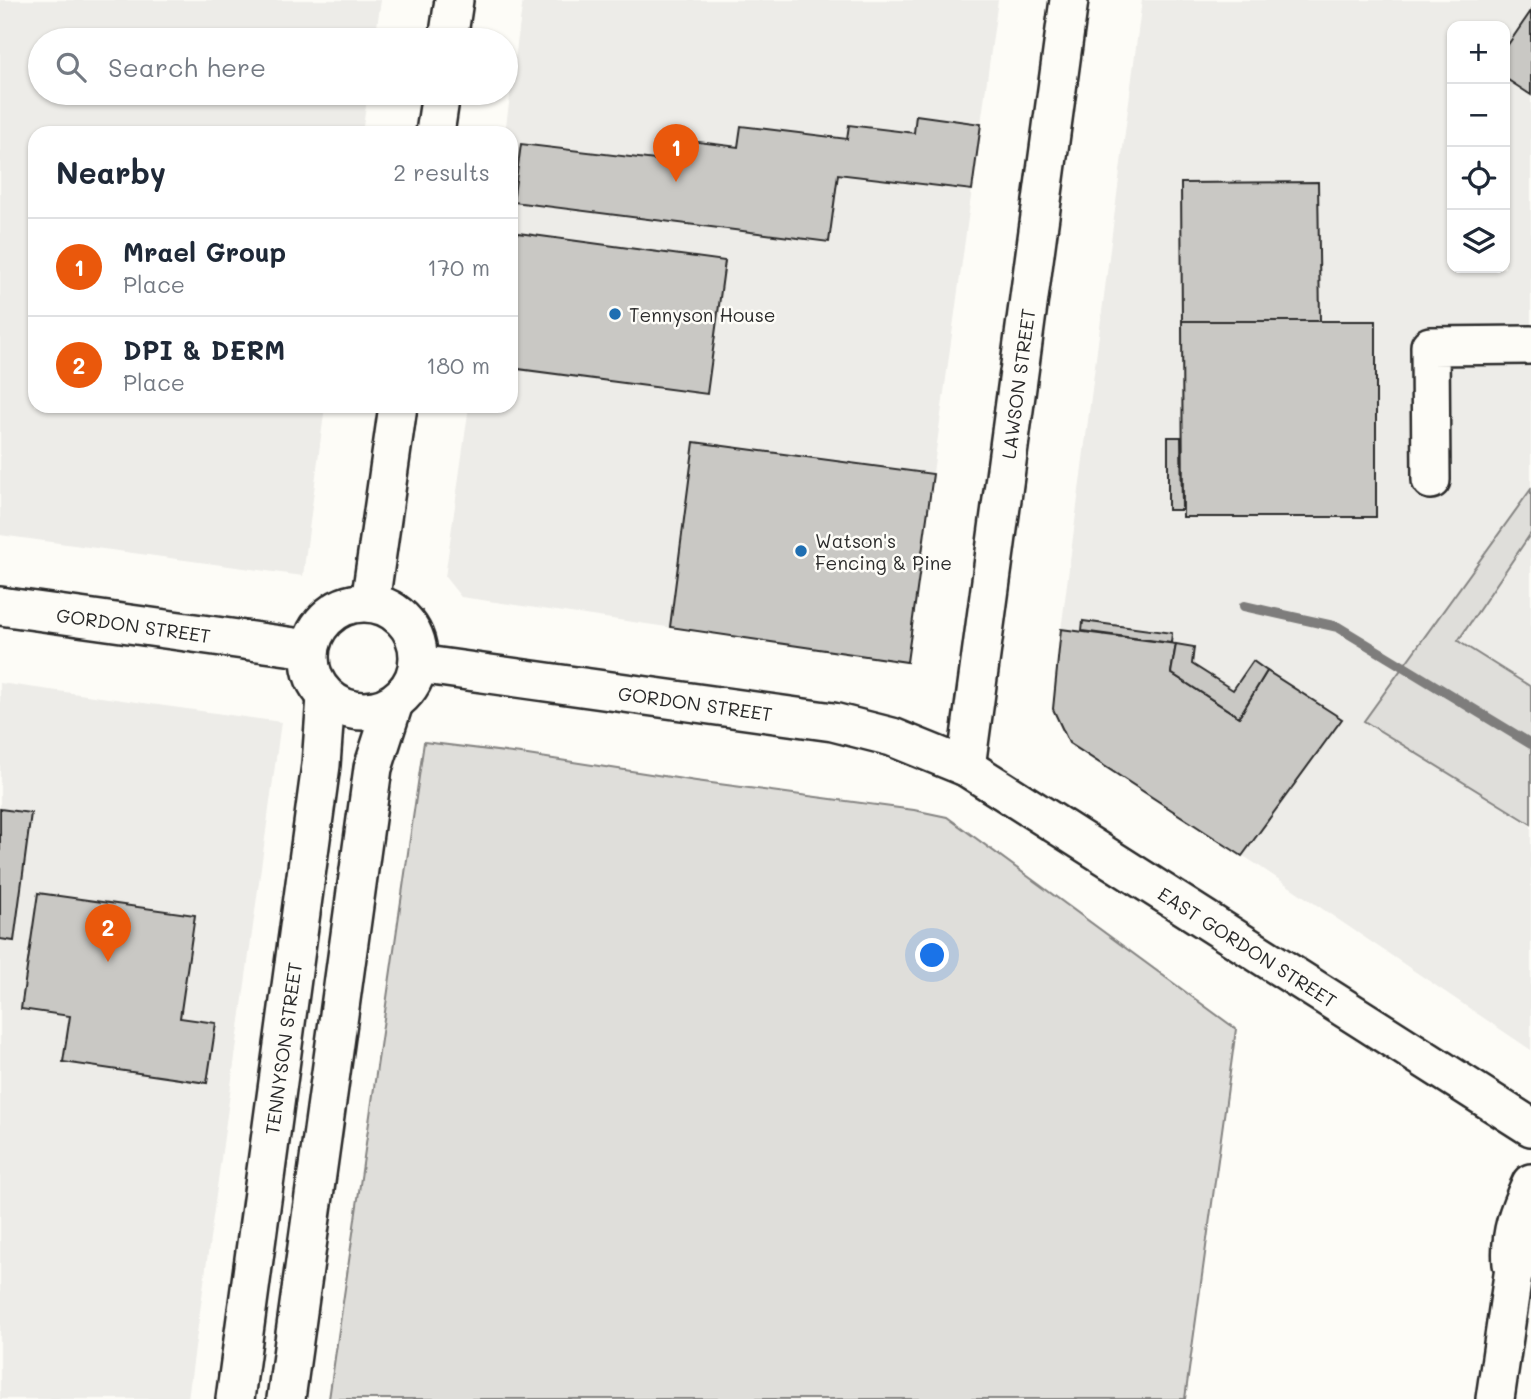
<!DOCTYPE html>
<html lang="en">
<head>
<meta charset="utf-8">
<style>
	:root { --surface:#fff; --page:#f6f6f7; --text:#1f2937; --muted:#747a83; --line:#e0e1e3; --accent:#ea580c }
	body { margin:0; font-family:Mali,sans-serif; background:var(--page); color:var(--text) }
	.controls { position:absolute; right:21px; top:21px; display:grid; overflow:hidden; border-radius:14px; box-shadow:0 2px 5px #0004 }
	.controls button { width:63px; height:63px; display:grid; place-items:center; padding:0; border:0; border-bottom:2px solid var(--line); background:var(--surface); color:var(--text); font:35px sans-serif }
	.you { position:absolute; left:933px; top:956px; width:24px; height:24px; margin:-18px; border:5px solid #fff; border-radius:50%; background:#1a73e8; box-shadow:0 0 0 10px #1a73e833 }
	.badge { display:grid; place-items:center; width:46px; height:46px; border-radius:50%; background:var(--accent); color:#fff; font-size:23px; font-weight:700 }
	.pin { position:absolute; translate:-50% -58px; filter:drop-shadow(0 2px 4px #0008) }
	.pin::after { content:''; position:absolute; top:37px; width:24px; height:21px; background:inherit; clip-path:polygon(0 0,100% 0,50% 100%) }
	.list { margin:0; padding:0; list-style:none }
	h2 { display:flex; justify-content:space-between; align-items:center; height:91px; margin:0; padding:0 28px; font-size:30px }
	h2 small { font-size:23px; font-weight:400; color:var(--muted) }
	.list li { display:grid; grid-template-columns:46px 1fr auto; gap:21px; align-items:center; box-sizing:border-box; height:98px; padding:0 28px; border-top:2px solid var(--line) }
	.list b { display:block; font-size:26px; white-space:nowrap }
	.list p { margin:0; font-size:23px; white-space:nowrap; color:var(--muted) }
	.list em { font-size:23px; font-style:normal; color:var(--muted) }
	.icon { flex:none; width:38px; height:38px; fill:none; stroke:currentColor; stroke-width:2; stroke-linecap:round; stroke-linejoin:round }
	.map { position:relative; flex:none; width:1531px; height:1399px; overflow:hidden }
	.search { position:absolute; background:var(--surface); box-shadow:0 2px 5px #0004; left:28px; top:28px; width:490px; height:77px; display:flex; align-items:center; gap:18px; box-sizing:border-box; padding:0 24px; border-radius:38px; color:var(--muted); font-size:26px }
	.panel { position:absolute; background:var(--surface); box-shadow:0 2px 5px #0004; left:28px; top:126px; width:490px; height:287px; border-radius:21px }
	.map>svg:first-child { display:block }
	.built { fill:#edece8; fill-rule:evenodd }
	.green { fill:#dfdeda; stroke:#858482; stroke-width:2 }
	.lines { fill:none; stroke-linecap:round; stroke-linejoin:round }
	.stream { stroke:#7e7d7b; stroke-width:10 }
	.building { fill:#c9c8c4; stroke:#2b2b2b; stroke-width:2 }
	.minor-casing { stroke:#2b2b2b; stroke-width:42 }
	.minor { stroke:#fdfcf7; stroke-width:37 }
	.poi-dot { fill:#1f6fb2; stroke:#fdfcf7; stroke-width:2.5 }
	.labels { text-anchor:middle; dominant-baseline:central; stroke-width:5; stroke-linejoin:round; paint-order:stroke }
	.poi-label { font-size:19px; fill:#2b2b2b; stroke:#fdfcf7; text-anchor:start }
	.street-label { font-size:19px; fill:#2b2b2b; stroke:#fdfcf7 }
</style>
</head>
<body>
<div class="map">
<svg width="1531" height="1399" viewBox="0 0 1531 1399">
	<rect width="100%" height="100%" fill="#fdfcf7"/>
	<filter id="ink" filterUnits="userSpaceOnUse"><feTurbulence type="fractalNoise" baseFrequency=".0143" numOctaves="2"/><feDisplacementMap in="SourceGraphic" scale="14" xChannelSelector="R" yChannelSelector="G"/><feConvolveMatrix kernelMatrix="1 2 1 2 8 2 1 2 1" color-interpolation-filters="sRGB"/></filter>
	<g filter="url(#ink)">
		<g class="built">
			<path d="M 0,0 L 381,0 L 375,40 L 40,40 L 40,93 L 368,93 L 362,133 L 35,133 L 35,406 L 325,406 L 303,576 L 0,535 Z"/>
			<path d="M 523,0 L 998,0 L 907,662 L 461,597 L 445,577 L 469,406 L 511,406 L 511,133 L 505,133 Z"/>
			<path d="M 1142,0 L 1531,0 L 1531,489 L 1364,720 L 1531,826 L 1531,1050 L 1259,866 L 1087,756 L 1069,743 L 1053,709 L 1054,685 ZM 1452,26 L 1505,26 L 1505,268 L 1452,268 Z"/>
			<path d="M 1531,533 L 1531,687 L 1458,641 Z"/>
			<path d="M 0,683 L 281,722 L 188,1399 L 0,1399 Z"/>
		</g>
		<g class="green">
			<path d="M 1531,489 L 1531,533 L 1458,641 L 1531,687 L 1531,824 L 1364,721 Z"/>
			<path d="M 424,742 L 521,754 L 696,781 L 914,810 L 947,817 L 1236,1029 L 1185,1399 L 329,1399 Z"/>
		</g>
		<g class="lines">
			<path class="stream" d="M 1244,606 L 1338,627 L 1531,744"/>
		</g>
		<g class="building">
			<path d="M 1531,11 L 1531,95 L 1505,78 L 1505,49 Z"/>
			<path d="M 916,115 L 981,124 L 972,190 L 838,174 L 829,242 L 513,202 L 521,144 L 655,160 L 659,137 L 738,147 L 741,126 L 847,139 L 849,125 L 914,133 Z"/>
			<path d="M 1318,182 L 1320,321 L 1182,321 L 1181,183 Z"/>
			<path d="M 511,232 L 725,261 L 707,394 L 511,368 Z"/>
			<path d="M 1182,321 L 1376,321 L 1376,517 L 1183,517 Z"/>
			<path d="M 1168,437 L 1181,437 L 1182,510 L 1168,510 Z"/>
			<path d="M 694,442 L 933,474 L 907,662 L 670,627 Z"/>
			<path d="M 1083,621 L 1172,633 L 1171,643 L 1082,631 Z"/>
			<path d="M 1061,629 L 1176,644 L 1171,673 L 1239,717 L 1267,671 L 1342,719 L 1242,856 L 1069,743 L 1053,709 Z"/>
			<path d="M 1176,644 L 1194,647 L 1192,664 L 1233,690 L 1253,661 L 1267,671 L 1239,717 L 1171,673 Z"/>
			<path d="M 0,809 L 31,813 L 14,941 L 0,939 Z"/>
			<path d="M 38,893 L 195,915 L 180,1018 L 216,1023 L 207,1083 L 63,1062 L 70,1016 L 21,1009 Z"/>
		</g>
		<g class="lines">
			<g class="minor-casing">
				<g id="minor">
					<path d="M 448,40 L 454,0"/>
					<path d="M 435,133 L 441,93"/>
					<path d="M 1431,480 L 1430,346 L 1531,345"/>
					<circle cx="364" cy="657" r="54"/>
					<path d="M 370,603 L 398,406"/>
					<path id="s1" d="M 0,606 L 309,649"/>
					<path id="s2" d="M 418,664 L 833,722 L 892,737 L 966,767 L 1531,1127"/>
					<path id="s3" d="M 966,767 L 1069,0"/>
					<path d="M 1512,1264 C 1509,1234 1519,1209 1531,1183"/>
					<path id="s4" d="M 235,1399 L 321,765 L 326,697"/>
					<path d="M 286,1399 L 373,768 L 394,703"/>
					<path d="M 1495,1399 L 1513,1275 L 1531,1237"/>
				</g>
			</g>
			<use href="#minor" class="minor"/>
		</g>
	</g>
	<g class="poi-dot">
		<circle cx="615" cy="314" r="7"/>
		<circle cx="801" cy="551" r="7"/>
	</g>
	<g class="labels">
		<g class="poi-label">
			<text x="629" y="314">Tennyson House</text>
			<text x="815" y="540">Watson's<tspan x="815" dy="22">Fencing &amp; Pine</tspan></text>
		</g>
		<g class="street-label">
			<text stroke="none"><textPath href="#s3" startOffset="387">LAWSON STREET</textPath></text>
			<text stroke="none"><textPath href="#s1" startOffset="135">GORDON STREET</textPath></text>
			<text stroke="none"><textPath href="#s2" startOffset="280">GORDON STREET</textPath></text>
			<text stroke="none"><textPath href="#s2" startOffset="894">EAST GORDON STREET</textPath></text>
			<text stroke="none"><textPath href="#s4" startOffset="354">TENNYSON STREET</textPath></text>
		</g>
	</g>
</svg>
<div class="controls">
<button>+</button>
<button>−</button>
<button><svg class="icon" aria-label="locate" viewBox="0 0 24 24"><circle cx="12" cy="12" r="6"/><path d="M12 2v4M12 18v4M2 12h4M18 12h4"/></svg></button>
<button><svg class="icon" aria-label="layers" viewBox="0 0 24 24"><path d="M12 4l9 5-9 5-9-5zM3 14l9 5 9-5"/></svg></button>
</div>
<div class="you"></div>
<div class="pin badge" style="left:676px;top:182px">1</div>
<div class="pin badge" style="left:108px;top:962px">2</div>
<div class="search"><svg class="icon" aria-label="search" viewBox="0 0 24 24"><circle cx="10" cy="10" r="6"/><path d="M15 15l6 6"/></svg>Search here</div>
<section class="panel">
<h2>Nearby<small>2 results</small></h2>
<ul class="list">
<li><span class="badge">1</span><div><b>Mrael Group</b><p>Place</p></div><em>170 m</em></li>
<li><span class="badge">2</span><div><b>DPI &amp; DERM</b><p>Place</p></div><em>180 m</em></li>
</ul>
</section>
</div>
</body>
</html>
